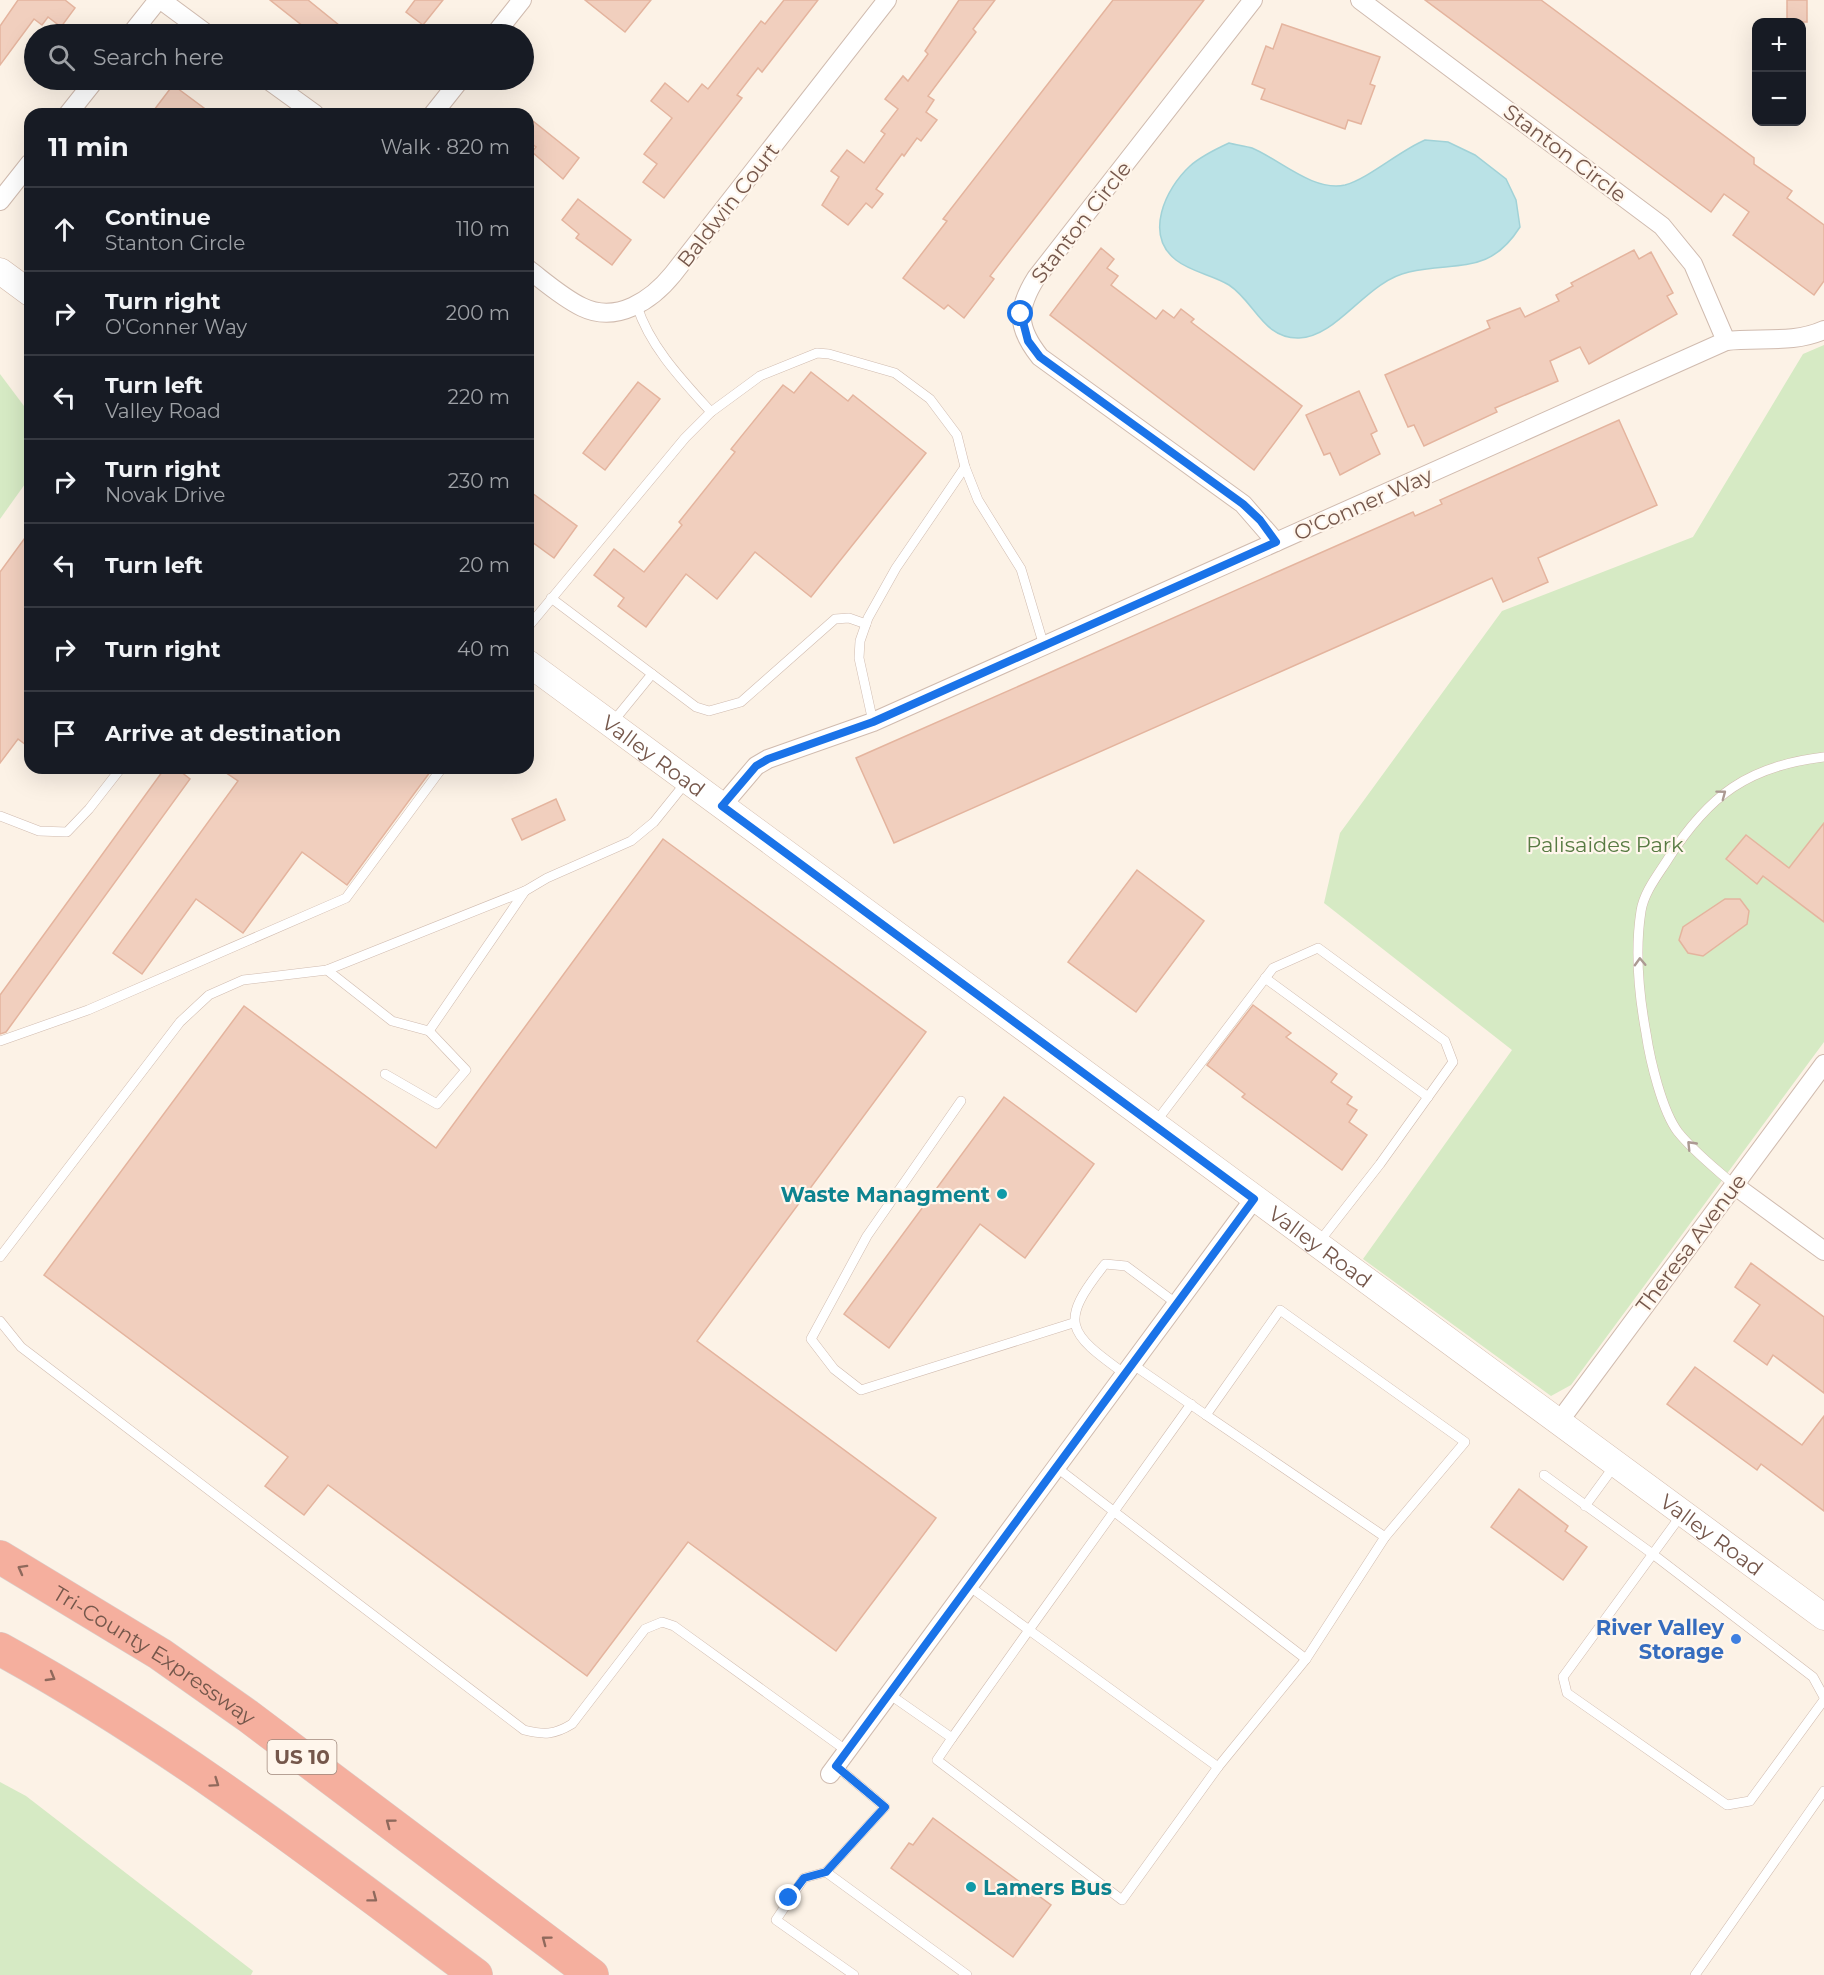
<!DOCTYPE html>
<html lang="en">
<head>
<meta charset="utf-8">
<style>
	:root { --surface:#171b24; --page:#242831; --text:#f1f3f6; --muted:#9ea1a6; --line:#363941 }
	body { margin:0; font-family:Montserrat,sans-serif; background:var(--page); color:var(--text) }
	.controls { position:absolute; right:18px; top:18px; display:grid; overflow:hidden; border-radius:12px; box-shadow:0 6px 24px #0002 }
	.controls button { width:54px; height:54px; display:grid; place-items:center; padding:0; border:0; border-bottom:2px solid var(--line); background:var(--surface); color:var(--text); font:30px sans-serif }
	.stop { position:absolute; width:18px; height:18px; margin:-14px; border:4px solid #1a73e8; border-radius:50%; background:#fff }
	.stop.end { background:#1a73e8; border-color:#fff; box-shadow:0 2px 6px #0008 }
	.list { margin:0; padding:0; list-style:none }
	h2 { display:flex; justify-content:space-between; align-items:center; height:78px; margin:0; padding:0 24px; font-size:26px }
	h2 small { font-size:20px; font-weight:400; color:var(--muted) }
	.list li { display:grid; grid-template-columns:39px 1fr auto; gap:18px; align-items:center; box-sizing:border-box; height:84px; padding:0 24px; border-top:2px solid var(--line) }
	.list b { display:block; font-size:22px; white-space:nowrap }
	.list p { margin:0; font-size:20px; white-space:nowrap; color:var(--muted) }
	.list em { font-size:20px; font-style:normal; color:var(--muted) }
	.icon { flex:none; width:33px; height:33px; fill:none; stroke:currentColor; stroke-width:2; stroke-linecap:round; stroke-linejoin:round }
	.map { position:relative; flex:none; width:1824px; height:1975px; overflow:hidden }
	.search { position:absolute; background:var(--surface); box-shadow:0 6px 24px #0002; left:24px; top:24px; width:510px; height:66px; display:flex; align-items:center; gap:15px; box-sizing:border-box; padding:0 21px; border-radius:33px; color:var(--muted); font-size:22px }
	.panel { position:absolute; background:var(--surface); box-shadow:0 6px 24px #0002; left:24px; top:108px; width:510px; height:666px; border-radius:18px }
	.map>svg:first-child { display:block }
	.green { fill:#d6eac4 }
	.water { fill:#bae2e6; stroke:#a1d2d7; stroke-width:1.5 }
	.building { fill:#f1cfbe; stroke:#e4b49e; stroke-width:1.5 }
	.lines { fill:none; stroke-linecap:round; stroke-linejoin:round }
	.service-casing { stroke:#d0bbaf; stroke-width:10 }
	.minor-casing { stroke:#d0bbaf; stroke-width:20 }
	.secondary-casing { stroke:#d3bbac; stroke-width:27 }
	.motorway-casing { stroke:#d8d0cd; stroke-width:34 }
	.service { stroke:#fff; stroke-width:9 }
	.minor { stroke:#fff; stroke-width:18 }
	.secondary { stroke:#fff; stroke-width:26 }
	.motorway { stroke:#f5af9e; stroke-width:33 }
	.oneway { stroke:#ac9a93 }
	.oneway2 { stroke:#8f695c }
	.route { stroke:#1a73e8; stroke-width:8 }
	.culture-dot { fill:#0f9aa8; stroke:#fff6ec; stroke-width:2 }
	.shop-dot { fill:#3f7fe0; stroke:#fff6ec; stroke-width:2 }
	.labels { text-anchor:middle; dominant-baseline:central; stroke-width:4.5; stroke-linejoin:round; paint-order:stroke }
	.shield { fill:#fff6ec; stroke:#9e877b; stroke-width:1.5 }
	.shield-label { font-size:20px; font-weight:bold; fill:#75574b }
	.street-label { font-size:21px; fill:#75574b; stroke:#fff6ec }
	.park-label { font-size:21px; fill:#577a42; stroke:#fff6ec }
	.culture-label { font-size:21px; font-weight:bold; fill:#0d838f; stroke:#fff6ec; text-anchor:end }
	.shop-label { font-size:21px; font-weight:bold; fill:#366cbe; stroke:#fff6ec; text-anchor:end }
</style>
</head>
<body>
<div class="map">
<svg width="1824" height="1975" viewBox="0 0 1824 1975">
	<rect width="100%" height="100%" fill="#fcf2e6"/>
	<g class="green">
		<path d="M 1824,345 L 1824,1042 L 1571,1385 L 1551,1396 L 1363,1259 L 1512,1050 L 1324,903 L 1340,833 L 1502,611 L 1693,537 L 1803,354 Z"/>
		<path d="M 0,374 L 30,414 L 30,477 L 0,519 Z"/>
		<path d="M 0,1782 L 26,1796 L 253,1971 L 251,1975 L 0,1975 Z"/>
	</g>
	<path class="water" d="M 1425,140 L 1448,142 L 1475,155 L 1506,179 L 1516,200 L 1520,227 C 1489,276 1457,261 1409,272 C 1366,281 1338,337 1299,338 C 1263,339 1255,302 1229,285 C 1213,275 1191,272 1176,260 C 1144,235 1165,189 1190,166 C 1201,156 1216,149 1229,143 C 1236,145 1245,146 1252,148 C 1279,159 1313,192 1345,185 C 1368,179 1399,151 1425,140 Z"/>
	<g class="building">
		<path d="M 18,0 L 65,0 L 75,8 L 61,27 L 48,17 L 42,25 L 34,19 L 0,65 L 0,26 Z"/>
		<path d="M 270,0 L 308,0 L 350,34 L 313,34 Z"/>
		<path d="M 415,0 L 443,0 L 423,25 L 406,12 Z"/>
		<path d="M 585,0 L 651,0 L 625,32 Z"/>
		<path d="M 784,0 L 818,0 L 762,72 L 758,68 L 737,95 L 742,98 L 664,198 L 643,182 L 657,164 L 644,154 L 672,118 L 651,101 L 665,83 L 688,102 L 702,84 L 708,89 L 761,21 L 765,24 Z"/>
		<path d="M 959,0 L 995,0 L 973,29 L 976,32 L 928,96 L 934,100 L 926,112 L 937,120 L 921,141 L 917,138 L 904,156 L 902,154 L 876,189 L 883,194 L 872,208 L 866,203 L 848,225 L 822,205 L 839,177 L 831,171 L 847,150 L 864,163 L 885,134 L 881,131 L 898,109 L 885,99 L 903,76 L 908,81 L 928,54 L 925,51 Z"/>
		<path d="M 1113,0 L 1204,0 L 990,276 L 994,279 L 964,318 L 948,305 L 944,309 L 903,278 L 947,221 L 943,219 Z"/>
		<path d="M 1425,0 L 1541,0 L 1754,158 L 1754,164 L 1792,191 L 1787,198 L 1824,225 L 1824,281 L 1814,295 L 1733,235 L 1749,212 L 1724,194 L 1711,212 Z"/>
		<rect x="1787" y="0" width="20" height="22"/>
		<path d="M 1282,24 L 1380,57 L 1370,84 L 1375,86 L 1361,124 L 1348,120 L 1345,129 L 1261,99 L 1265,89 L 1252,84 L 1266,46 L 1273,49 Z"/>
		<path d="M 173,85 L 212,114 L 151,114 Z"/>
		<path d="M 528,117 L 579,158 L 563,179 L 532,152 L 536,147 L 528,141 Z"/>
		<path d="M 578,199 L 631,240 L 612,265 L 576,238 L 579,234 L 562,220 Z"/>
		<path d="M 1101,248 L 1114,259 L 1107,268 L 1118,276 L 1111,285 L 1156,319 L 1163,310 L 1174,318 L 1181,309 L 1194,319 L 1191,322 L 1302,406 L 1254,470 L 1050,315 Z"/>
		<path d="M 1634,250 L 1639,259 L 1651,252 L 1673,293 L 1667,296 L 1677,314 L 1589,364 L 1580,347 L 1550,361 L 1558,381 L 1495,408 L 1497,412 L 1424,446 L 1414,425 L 1408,427 L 1385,375 L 1490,328 L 1487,321 L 1520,308 L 1525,317 L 1559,301 L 1556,295 L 1573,286 L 1571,283 Z"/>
		<path d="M 811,372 L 848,401 L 853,395 L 926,453 L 811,597 L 755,552 L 717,599 L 686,574 L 646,627 L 618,606 L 624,598 L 594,575 L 614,549 L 644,572 L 682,525 L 679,522 L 735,452 L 731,449 L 783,385 L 794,393 Z"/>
		<path d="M 638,382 L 660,399 L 605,470 L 583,453 Z"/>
		<path d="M 1359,391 L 1377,431 L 1371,434 L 1380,454 L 1340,475 L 1330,453 L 1324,455 L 1306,415 Z"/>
		<path d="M 1619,420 L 1657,505 L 1538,558 L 1548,582 L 1503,602 L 1492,578 L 894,843 L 856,758 L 1413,512 L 1415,516 L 1442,504 L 1440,500 Z"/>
		<path d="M 528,490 L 577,526 L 554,558 L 528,539 Z"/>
		<path d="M 30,531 L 30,748 L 18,739 L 0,763 L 0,572 Z"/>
		<path d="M 165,768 L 176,768 L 190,779 L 6,1032 L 0,1034 L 0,995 Z"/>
		<path d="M 219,768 L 433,768 L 347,885 L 302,852 L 243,933 L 196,899 L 142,974 L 113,953 L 238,781 Z"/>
		<path d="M 556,799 L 565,820 L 522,840 L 512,819 Z"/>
		<path d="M 1824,823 L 1824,922 L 1763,876 L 1757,884 L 1726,859 L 1746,835 L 1789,868 Z"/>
		<path d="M 663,839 L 926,1032 L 697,1341 L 936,1518 L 836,1651 L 688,1542 L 587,1676 L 328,1485 L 304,1515 L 265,1486 L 288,1457 L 44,1275 L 244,1006 L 436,1148 Z"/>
		<path d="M 1137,870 L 1204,921 L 1136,1012 L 1068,962 Z"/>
		<path d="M 1725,899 L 1740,899 L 1749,911 L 1747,924 L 1703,956 L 1688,953 L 1679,940 L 1683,927 Z"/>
		<path d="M 1253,1005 L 1291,1033 L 1286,1037 L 1337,1074 L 1331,1082 L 1352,1097 L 1347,1104 L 1357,1110 L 1349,1122 L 1367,1135 L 1342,1170 L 1242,1097 L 1245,1094 L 1207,1065 Z"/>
		<path d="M 1004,1097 L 1094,1164 L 1025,1258 L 980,1224 L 889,1348 L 844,1314 Z"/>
		<path d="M 1751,1263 L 1824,1317 L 1824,1393 L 1773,1355 L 1767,1365 L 1734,1341 L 1760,1305 L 1735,1287 Z"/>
		<path d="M 1695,1367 L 1802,1445 L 1824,1416 L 1824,1511 L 1761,1464 L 1757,1470 L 1667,1404 Z"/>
		<path d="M 1519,1489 L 1568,1526 L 1565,1531 L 1587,1547 L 1563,1580 L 1491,1527 Z"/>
		<path d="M 933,1818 L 1051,1905 L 1013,1957 L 891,1868 L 909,1843 L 913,1845 Z"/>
	</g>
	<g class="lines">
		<g class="service-casing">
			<g id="service">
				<path d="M 637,306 C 650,347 683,381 711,412"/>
				<path d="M 551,598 L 696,707 L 709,711 L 741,702 L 835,619 L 849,618 L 866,624"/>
				<path d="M 528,627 L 685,438 L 711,412 L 760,376 L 817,353 L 829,354 L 895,373 L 930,399 L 957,435 L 965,467 L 978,500 L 1021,569 L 1044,646"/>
				<path d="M 873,722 L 859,658 L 860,641 L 868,618 L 896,568 L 965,467"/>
				<path d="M 612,723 L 652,674"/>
				<path d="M 0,816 L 39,831 L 67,832 L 89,809 L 121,768"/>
				<path d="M 327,970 L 392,1021 L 429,1031 L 466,1070 L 437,1104 L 385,1074"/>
				<path d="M 1265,978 L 1428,1097"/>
				<path d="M 429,1031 L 525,891"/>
				<path d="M 0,1041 L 88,1010 L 346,898 L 442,768"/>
				<path d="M 961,1101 L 867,1236 L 811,1339 L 834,1369 L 861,1390 L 1073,1323"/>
				<path d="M 1155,1123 L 1273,968 L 1318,948 L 1445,1041 L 1453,1062 L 1380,1164 L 1319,1242"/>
				<path d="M 1734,1185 C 1715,1168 1694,1152 1678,1132 C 1662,1111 1650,1060 1646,1033 C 1639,995 1635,949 1641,911 C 1644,892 1658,875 1668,859 C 1709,795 1748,766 1824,757"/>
				<path d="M 0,1257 L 180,1022 L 209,995 L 243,980 L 327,970 L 525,891 L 547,878 L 631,841 L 654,822 L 687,781"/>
				<path d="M 0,1321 L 21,1347 L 524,1730 C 544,1735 554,1735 572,1724 L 645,1629 L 662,1622 L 674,1626 L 847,1751"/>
				<path d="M 1125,1374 C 1067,1332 1058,1323 1105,1264 L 1126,1266 L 1177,1304"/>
				<path d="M 1206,1415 L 1385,1537"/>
				<path d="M 1056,1467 L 1306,1659"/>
				<path d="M 1544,1475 L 1654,1555 L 1813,1677 L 1824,1697"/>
				<path d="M 1585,1506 L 1615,1465"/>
				<path d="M 1682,1514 L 1563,1677 L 1567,1693 L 1727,1805 L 1750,1801 L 1824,1700"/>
				<path d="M 969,1586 L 1029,1630 L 1191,1404"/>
				<path d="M 889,1694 L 952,1738 L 937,1760 L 1122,1900 L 1218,1767 L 1306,1659 L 1385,1537 L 1465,1442 L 1280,1310 L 1206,1415 L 1132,1364"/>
				<path d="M 952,1738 L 1029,1630 L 1218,1767"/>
				<path d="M 836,1766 L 885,1807 L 826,1872 L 804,1878 L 776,1920 L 854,1975"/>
				<path d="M 826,1872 L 967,1975"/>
				<path d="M 1695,1975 L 1824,1791"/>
			</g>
		</g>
		<g class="minor-casing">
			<g id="minor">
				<path d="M 161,0 L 207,34"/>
				<path d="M 1253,0 L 1036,278 C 1016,310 1017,328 1040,357 L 1243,504 L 1276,542"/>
				<path d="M 1360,0 L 1662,226 L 1693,264 L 1726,341"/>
				<path d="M 131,34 L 158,0"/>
				<path d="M 495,34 L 522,0"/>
				<path d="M 268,80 L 315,114"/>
				<path d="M 68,114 L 95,80"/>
				<path d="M 433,114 L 460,80"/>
				<path d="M 0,201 L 30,163"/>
				<path d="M 528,269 C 545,282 563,298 582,307 C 617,324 652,300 673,274 L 887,0"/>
				<path d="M 722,806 L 756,766 L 768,759 L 873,722 L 1726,341 C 1759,337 1793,344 1824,330"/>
				<path d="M 1734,1185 L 1824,1251"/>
				<path d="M 1558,1423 L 1824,1064"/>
				<path d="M 830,1774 L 1254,1199"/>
			</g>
		</g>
		<g class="secondary-casing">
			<g id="secondary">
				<path d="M 0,271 L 30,293"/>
				<path id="s1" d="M 528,663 L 1824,1617"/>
			</g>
		</g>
		<g class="motorway-casing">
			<g id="motorway">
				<path id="s2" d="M 0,1557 L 160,1654 L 248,1716 L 592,1975"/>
				<path d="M 0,1649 C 170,1742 322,1860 476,1975"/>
			</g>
		</g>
		<use href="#service" class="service"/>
		<use href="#minor" class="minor"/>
		<use href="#secondary" class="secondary"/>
		<use href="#motorway" class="motorway"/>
	</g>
	<defs><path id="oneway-chevron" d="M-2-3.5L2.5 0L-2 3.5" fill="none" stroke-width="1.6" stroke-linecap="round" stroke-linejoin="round" transform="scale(1.5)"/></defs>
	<g class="oneway">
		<use href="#oneway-chevron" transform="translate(1722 794) rotate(-37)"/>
		<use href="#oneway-chevron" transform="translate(1640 962) rotate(-92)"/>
		<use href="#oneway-chevron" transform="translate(1691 1145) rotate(-134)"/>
	</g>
	<g class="oneway2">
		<use href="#oneway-chevron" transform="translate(22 1569) rotate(-151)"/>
		<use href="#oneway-chevron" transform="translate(51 1677) rotate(30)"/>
		<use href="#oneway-chevron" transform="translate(215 1783) rotate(35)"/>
		<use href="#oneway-chevron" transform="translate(390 1823) rotate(-143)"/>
		<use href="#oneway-chevron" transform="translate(373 1898) rotate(37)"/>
		<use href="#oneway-chevron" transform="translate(546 1940) rotate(-143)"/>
	</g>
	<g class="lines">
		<path class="route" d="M 789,1898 L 804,1878 L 826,1872 L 885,1807 L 836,1766 L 1254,1199 L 722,806 L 756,766 L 768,759 L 873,722 L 1276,542 L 1260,520 L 1243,504 L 1040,357 L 1028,341 L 1021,314"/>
	</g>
	<g class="culture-dot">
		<circle cx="1002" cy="1194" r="6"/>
		<circle cx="971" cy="1887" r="6"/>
	</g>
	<circle class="shop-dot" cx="1736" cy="1639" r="6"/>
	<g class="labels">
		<rect class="shield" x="267.5" y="1740" width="69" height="34" rx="4.5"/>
		<g class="shield-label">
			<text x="302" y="1757">US 10</text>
		</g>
		<g class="street-label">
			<text transform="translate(1565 153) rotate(37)">Stanton Circle</text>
			<text transform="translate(728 205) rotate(-52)">Baldwin Court</text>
			<text transform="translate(1081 222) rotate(-52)">Stanton Circle</text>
			<text transform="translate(1363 504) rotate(-24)">O'Conner Way</text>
			<text stroke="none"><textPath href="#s1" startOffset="156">Valley Road</textPath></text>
			<text transform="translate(1691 1243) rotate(-53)">Theresa Avenue</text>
			<text stroke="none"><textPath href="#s1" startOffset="984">Valley Road</textPath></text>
			<text stroke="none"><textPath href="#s1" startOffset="1470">Valley Road</textPath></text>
			<text stroke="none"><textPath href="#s2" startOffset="183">Tri-County Expressway</textPath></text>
		</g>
		<g class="park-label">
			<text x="1605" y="844">Palisaides Park</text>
		</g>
		<g class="culture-label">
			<text x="990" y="1194">Waste Managment</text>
			<text x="983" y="1887" text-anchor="start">Lamers Bus</text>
		</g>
		<g class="shop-label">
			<text x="1724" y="1627">River Valley<tspan x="1724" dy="24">Storage</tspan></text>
		</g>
	</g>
</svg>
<div class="controls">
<button>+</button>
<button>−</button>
</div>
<div class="stop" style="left:1021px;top:314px"></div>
<div class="stop end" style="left:789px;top:1898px"></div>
<div class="search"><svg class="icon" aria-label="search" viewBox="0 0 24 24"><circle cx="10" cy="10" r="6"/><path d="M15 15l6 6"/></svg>Search here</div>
<section class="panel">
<h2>11 min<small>Walk · 820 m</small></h2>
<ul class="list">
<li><svg class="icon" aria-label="ahead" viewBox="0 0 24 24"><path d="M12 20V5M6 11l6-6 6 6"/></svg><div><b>Continue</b><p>Stanton Circle</p></div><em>110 m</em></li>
<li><svg class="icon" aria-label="right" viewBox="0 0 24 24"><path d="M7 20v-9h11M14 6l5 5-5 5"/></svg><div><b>Turn right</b><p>O'Conner Way</p></div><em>200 m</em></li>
<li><svg class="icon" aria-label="left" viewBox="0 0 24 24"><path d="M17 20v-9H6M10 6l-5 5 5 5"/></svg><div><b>Turn left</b><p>Valley Road</p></div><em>220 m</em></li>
<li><svg class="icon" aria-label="right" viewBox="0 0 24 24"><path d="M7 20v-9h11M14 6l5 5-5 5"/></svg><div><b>Turn right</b><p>Novak Drive</p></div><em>230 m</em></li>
<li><svg class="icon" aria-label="left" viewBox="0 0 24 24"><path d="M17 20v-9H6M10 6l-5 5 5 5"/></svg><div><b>Turn left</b></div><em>20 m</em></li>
<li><svg class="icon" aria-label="right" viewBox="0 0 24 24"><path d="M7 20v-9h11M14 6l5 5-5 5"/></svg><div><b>Turn right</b></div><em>40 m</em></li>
<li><svg class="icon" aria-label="arrive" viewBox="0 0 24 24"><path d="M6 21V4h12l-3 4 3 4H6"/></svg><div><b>Arrive at destination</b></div></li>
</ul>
</section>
</div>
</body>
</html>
